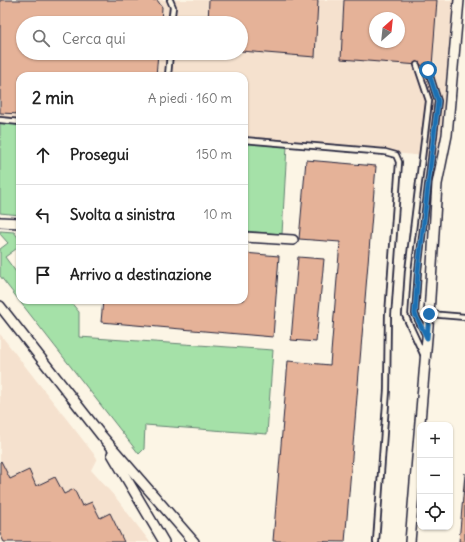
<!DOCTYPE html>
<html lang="it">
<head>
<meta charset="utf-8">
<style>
	:root { --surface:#fff; --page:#f2f2f2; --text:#222; --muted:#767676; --line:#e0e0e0 }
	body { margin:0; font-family:Delius,sans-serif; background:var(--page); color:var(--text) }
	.controls { position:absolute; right:12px; bottom:12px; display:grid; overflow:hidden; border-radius:8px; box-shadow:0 1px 3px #0004 }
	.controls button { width:36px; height:36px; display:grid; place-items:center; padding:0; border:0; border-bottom:1px solid var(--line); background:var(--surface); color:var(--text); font:20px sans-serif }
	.compass { position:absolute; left:369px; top:12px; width:36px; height:36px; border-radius:50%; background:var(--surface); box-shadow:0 1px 3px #0004; rotate:27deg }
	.stop { position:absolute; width:12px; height:12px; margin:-9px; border:3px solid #1f6fb2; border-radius:50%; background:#fff }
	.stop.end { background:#1f6fb2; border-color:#fff; box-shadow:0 1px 4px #0008 }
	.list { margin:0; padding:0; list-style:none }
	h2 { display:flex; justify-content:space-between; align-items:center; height:52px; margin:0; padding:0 16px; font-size:17px }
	h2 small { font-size:13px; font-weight:400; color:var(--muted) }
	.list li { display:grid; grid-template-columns:26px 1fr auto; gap:12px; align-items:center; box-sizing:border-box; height:60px; padding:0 16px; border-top:1px solid var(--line) }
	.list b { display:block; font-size:15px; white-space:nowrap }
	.list em { font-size:13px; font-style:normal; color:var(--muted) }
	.icon { flex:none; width:22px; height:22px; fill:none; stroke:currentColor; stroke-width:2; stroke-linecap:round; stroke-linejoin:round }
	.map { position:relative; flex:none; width:465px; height:542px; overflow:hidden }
	.search { position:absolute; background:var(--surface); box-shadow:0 1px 3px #0004; left:16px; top:16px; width:232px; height:44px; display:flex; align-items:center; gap:10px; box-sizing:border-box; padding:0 14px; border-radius:22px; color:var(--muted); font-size:15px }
	.panel { position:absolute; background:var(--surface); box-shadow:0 1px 3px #0004; left:16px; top:72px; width:232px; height:232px; border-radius:12px }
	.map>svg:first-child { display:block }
	.built { fill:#f5e1ce; fill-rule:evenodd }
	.green { fill:#a5e1a8; stroke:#648272 }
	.building { fill:#e5b298; stroke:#22223b; fill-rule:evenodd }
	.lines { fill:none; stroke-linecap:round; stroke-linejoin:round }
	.lane-casing { stroke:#22223b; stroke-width:8 }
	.street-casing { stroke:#22223b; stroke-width:12 }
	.lane { stroke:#fcf5e5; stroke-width:4.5 }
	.street { stroke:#fcf5e5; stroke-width:9 }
	.route { stroke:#1f6fb2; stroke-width:5 }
</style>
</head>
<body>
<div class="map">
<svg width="465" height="542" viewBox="0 0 465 542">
	<rect width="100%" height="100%" fill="#fcf5e5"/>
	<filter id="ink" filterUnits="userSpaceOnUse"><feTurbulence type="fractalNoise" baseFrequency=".025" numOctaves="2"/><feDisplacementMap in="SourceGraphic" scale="8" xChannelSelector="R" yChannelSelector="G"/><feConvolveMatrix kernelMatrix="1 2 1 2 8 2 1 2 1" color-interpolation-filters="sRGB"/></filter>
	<g filter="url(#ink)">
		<g class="built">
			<path d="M 0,0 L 459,0 L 443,158 L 385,152 L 244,140 L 244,76 L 20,76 L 20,122 L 0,120 ZM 375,18 L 399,18 L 399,42 L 375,42 ZM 23,23 L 241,23 L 241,53 L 23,53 Z"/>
			<path d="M 0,334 L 97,458 L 91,470 L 116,498 L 150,542 L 0,542 Z"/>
		</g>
		<g class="green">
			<path d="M 0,123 L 20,125 L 20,215 L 0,213 Z"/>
			<path d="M 244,143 L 287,146 L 282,234 L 244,231 Z"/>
			<path d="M 0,231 L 14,232 L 20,240 L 20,246 L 5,257 L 16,272 L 20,273 L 20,300 L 69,300 L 79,312 L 79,337 L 273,350 L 267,434 L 145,425 L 144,449 L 139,454 L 0,276 L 0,249 L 8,243 L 0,234 Z"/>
		</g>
		<g class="building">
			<path d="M 0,0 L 157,0 L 162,7 L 161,23 L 23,23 L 23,53 L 158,53 L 156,76 L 20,76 L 20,114 L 0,113 Z"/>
			<path d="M 209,0 L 318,0 L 315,57 L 241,51 L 241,23 L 208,23 Z"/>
			<path d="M 344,0 L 437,0 L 432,66 L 341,59 ZM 375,18 L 399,18 L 399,42 L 375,42 Z"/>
			<path d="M 306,160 L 376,166 L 345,542 L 273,541 L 288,361 L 330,365 L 340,242 L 299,239 Z"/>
			<path d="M 244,253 L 279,256 L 273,337 L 101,322 L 103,300 L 244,300 Z"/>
			<path d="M 298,257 L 324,259 L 316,342 L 291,340 Z"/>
			<path d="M 1,461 L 10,479 L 29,470 L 36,486 L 55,477 L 64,494 L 74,489 L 82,506 L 92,502 L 100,518 L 110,513 L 124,542 L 4,542 L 0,534 L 0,462 Z"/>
			<path d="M 465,473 L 465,542 L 459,542 Z"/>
		</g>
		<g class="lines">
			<g class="lane-casing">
				<g id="lane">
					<path d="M 170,0 L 173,7 L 171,23"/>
					<path d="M 417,65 L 429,101 L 408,271 L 405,315 L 424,356"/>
					<path d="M 168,76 L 170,53"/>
					<path d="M 0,120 L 20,122"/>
					<path d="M 244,140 L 385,152 L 396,155 L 399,162 L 388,315 L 387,390 L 376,542"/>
					<path d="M 429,314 L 465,317"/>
					<path d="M 426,336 L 415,314 L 418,271 L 438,101 L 427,66"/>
				</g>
			</g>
			<g class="street-casing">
				<g id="street">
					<path d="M 0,222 L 20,223"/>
					<path d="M 244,237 L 293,240"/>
					<path d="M 0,306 L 101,435 L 194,542"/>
					<path d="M 112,454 L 164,542"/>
					<path d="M 410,542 L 429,314 L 437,184 L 447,135 L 459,0"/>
				</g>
			</g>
			<use href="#lane" class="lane"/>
			<use href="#street" class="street"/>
		</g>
	</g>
	<g class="lines" filter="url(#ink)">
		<path class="route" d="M 428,70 L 438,101 L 418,271 L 415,314 L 427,338 L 429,314"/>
	</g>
</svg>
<div class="controls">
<button>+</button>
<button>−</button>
<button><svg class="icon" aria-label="locate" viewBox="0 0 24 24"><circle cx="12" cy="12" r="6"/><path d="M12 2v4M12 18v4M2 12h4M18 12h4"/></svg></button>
</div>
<svg class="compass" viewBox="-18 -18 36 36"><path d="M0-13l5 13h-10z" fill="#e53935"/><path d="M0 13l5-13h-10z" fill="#767676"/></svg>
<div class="stop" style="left:428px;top:70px"></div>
<div class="stop end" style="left:429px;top:314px"></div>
<div class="search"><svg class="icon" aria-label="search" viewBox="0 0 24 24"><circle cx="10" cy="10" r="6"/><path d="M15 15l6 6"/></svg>Cerca qui</div>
<section class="panel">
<h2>2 min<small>A piedi · 160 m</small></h2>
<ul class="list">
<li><svg class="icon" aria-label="ahead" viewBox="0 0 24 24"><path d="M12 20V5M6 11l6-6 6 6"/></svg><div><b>Prosegui</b></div><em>150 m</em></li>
<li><svg class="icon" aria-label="left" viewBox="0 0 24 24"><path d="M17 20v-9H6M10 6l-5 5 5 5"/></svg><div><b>Svolta a sinistra</b></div><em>10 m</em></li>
<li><svg class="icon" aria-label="arrive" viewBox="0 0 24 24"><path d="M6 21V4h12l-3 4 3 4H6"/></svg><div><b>Arrivo a destinazione</b></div></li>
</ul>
</section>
</div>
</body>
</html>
